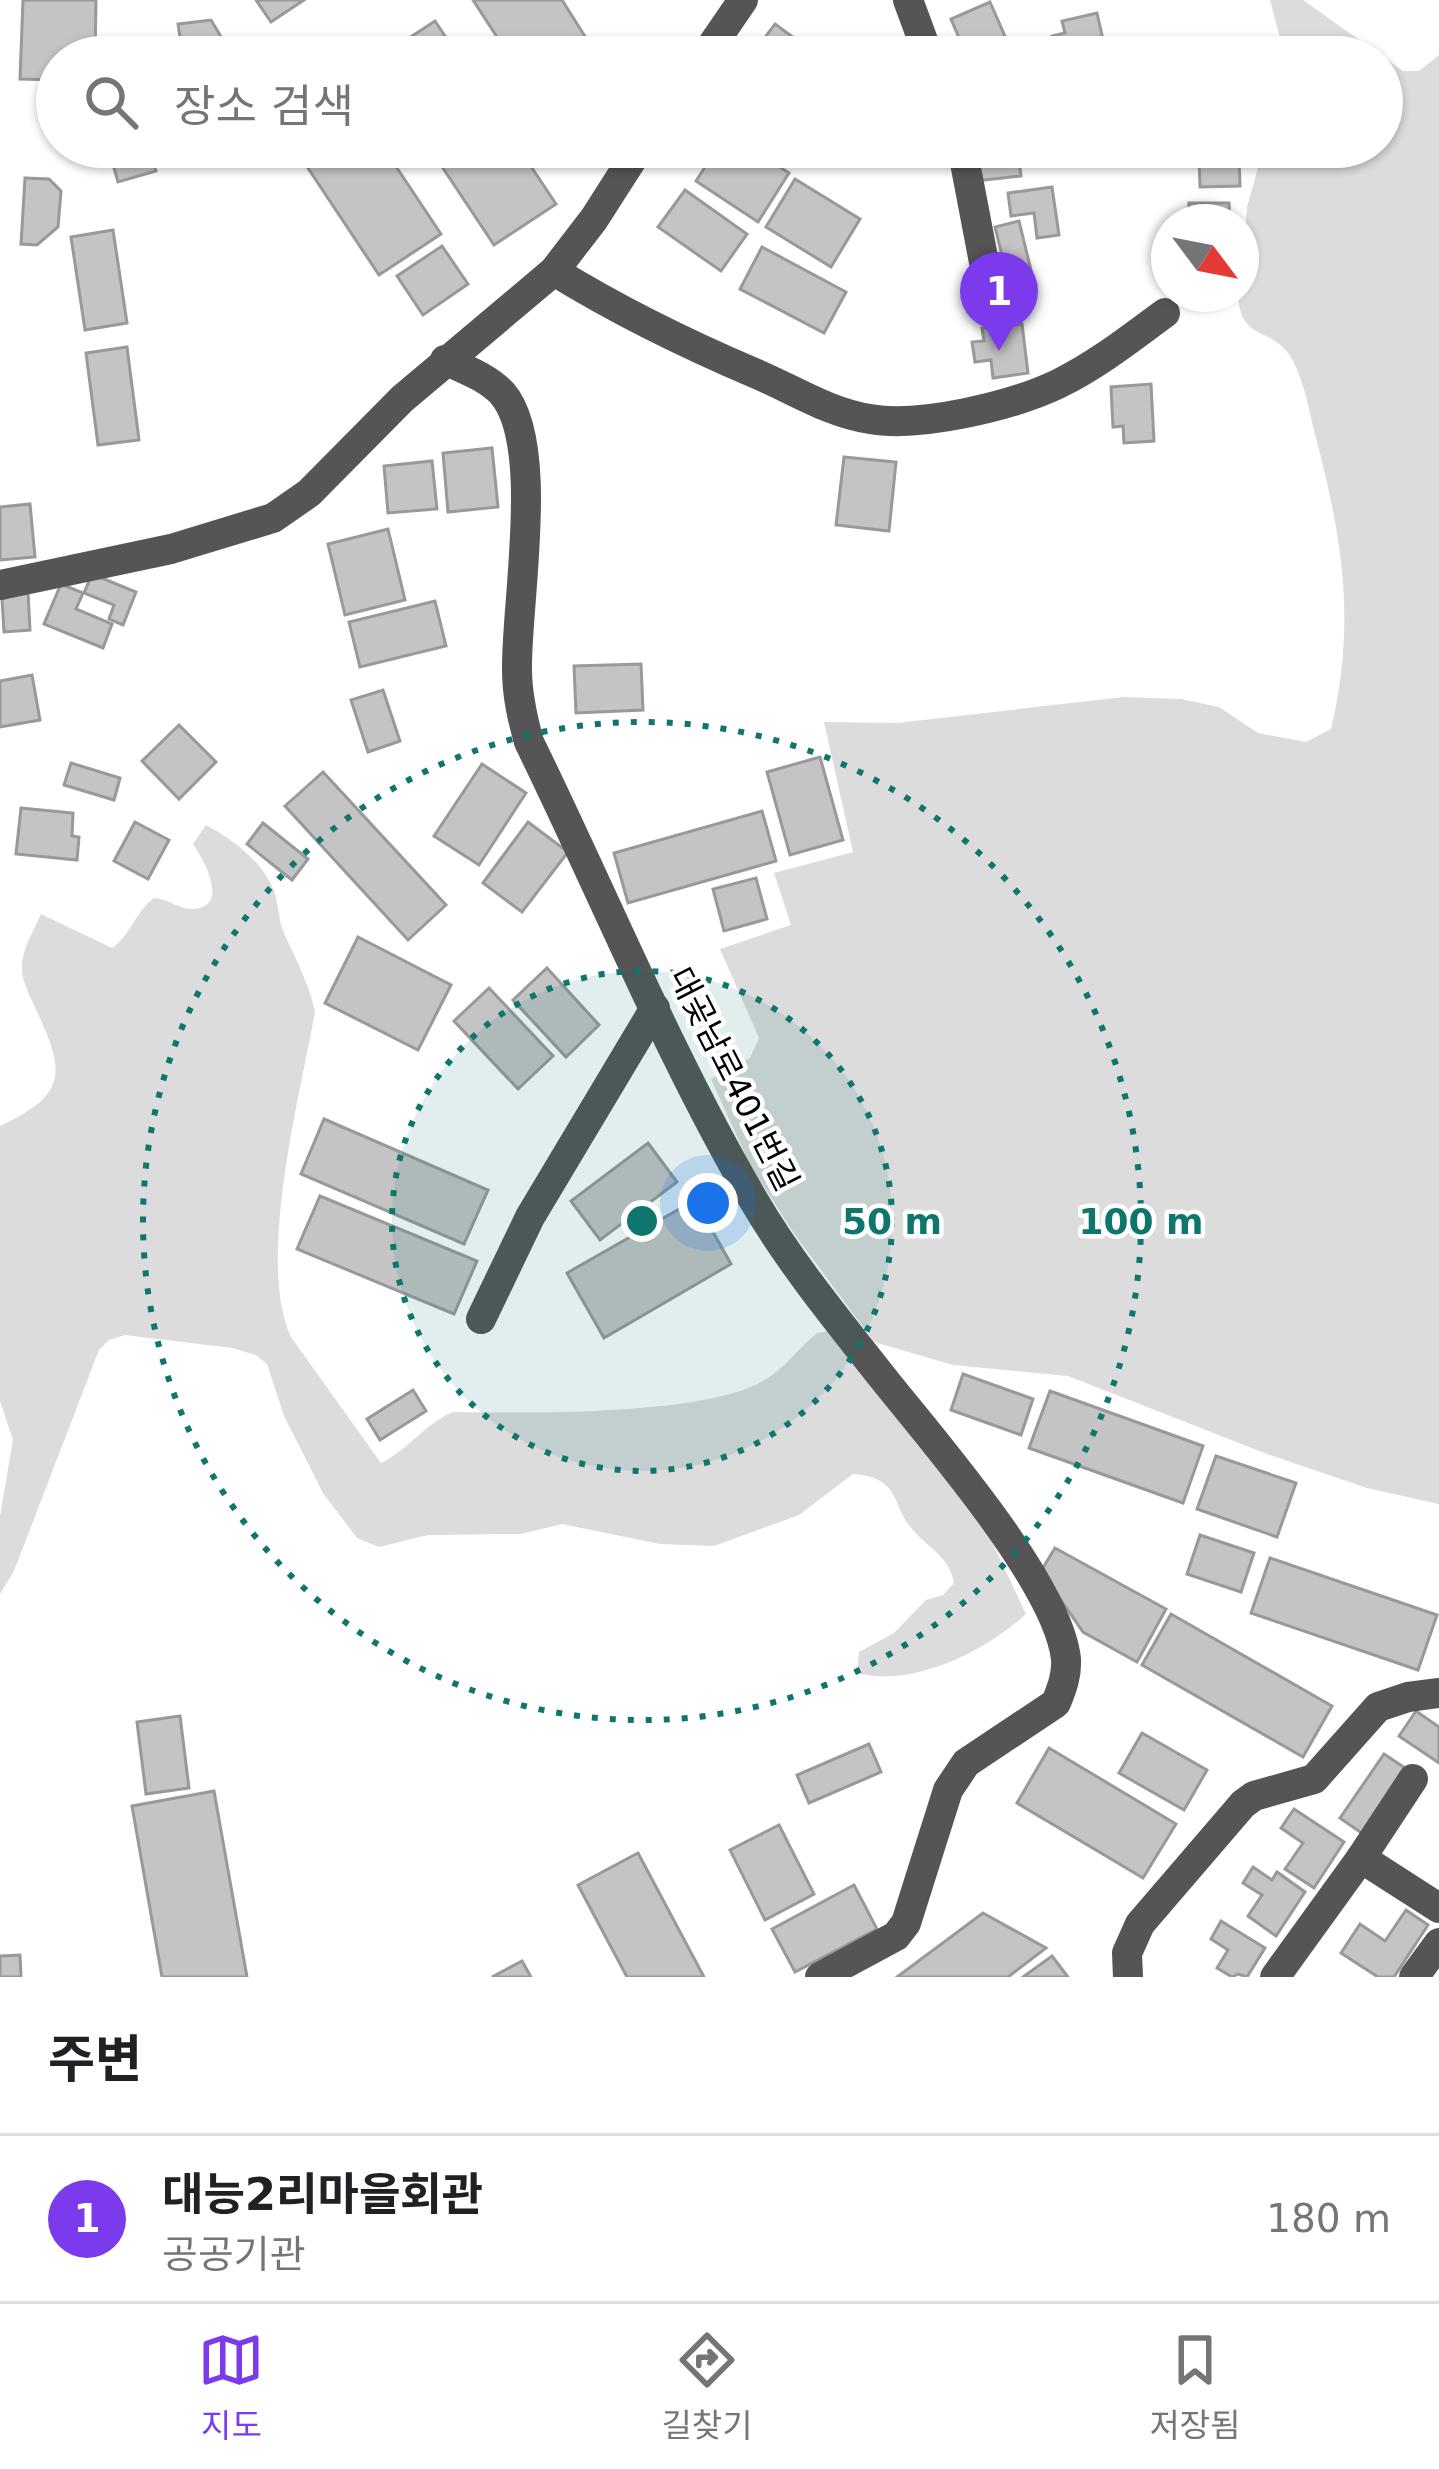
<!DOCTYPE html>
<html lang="ko">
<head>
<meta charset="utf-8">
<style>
	:root { --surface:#fff; --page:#f6f6f6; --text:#202124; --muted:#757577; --line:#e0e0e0; --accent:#7c3aed }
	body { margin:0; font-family:"DejaVu Sans","Noto Sans KR",sans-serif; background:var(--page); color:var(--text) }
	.compass { position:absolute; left:1151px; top:204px; width:108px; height:108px; border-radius:50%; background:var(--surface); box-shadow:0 3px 9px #0004; rotate:122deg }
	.you { position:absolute; left:708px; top:1203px; width:42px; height:42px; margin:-30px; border:9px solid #fff; border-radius:50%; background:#1a73e8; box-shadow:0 0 0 18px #1a73e833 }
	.badge { display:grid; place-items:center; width:78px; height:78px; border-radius:50%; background:var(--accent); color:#fff; font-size:39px; font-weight:700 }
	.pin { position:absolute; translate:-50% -99px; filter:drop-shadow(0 3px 6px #0008) }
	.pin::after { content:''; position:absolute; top:63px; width:42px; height:36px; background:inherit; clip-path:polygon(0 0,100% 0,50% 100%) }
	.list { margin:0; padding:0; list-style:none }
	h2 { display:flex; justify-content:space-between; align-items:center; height:156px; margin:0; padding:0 48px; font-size:51px }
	h2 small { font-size:39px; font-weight:400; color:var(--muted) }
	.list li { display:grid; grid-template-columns:78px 1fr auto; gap:36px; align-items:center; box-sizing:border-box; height:168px; padding:0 48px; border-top:3px solid var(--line) }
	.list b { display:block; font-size:45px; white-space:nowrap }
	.list p { margin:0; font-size:39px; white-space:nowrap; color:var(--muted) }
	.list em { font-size:39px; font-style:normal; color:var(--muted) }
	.icon { flex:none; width:66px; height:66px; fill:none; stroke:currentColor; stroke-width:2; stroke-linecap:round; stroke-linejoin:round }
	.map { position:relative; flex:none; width:1439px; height:1977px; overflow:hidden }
	.search { position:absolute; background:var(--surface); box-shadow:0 3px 9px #0004; left:36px; right:36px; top:36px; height:132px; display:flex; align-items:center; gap:30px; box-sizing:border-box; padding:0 42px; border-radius:66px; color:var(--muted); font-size:45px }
	.sheet { height:324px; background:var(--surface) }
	nav { display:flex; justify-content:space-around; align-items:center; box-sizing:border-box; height:168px; border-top:3px solid var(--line); background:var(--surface); font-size:33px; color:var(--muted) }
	nav a { display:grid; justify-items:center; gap:6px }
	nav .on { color:var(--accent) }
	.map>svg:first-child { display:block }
	.green { fill:#dcdcdc }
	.building { fill:#c4c4c4; stroke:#999; stroke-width:3 }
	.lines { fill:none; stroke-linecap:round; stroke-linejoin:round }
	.minor { stroke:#555; stroke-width:30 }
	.ring { fill:none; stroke:#0f766e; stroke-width:6; stroke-dasharray:6 12 }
	.labels { text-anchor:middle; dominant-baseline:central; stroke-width:9; stroke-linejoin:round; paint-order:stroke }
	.street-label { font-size:33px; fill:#000; stroke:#fff }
	.centre { fill:#0f766e; stroke:#fff; stroke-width:6 }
	.ring-label { font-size:36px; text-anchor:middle; font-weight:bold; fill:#0f766e; stroke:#fff; stroke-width:9; stroke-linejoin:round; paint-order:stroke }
</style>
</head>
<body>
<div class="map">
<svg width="1439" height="1977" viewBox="0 0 1439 1977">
	<rect width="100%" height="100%" fill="#fff"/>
	<g class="green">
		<path d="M 1270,0 L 1303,0 L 1403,71 L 1419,71 L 1439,55 L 1439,1504 L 1367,1488 L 1267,1454 L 1068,1376 L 953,1365 L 874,1342 L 793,1232 L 750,1165 L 711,1079 L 750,1058 L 759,1038 L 720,949 L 791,925 L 774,873 L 853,852 L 824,722 L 897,723 L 1124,697 L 1181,699 L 1219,707 L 1258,733 L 1306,742 L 1331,729 C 1356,624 1343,541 1316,438 C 1309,412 1305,383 1292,359 C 1273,325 1240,344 1238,294 L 1241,294 L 1247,207 L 1258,168 L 1274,158 L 1280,147 L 1382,147 L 1382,57 L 1285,57 Z"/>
		<path d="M 206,825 C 231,838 262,861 273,889 C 279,902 277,916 284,933 C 296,960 309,983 315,1012 C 300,1096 256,1262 291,1337 L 381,1463 C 408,1450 426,1423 453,1412 C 526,1413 703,1416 763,1381 C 785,1369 798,1348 817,1333 L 830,1331 L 943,1469 L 990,1538 L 1026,1614 C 986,1651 912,1688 857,1673 L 859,1652 L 894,1633 L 926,1600 L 943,1595 L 954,1583 C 950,1557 928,1548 913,1530 C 890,1504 902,1478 853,1474 L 799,1515 L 714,1546 L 660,1544 L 562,1524 L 521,1534 L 428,1535 L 379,1547 L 357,1538 L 323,1493 L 284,1416 L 267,1364 L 256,1355 L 232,1348 L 125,1335 L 109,1340 L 99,1350 L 14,1571 L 0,1594 L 0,1516 L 13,1440 L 0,1401 L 0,1126 C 71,1093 64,1070 34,1005 C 29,994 22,981 22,969 C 21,951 34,930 41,914 L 112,948 C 131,935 135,912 154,898 C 168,899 180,909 192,909 C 231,908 204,860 193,844 Z"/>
	</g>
	<g class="building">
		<path d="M 23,0 L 96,0 L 95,57 L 57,57 L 57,80 L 20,79 Z"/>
		<path d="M 256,0 L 304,0 L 271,22 Z"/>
		<path d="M 473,0 L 562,0 L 598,57 L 510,57 Z"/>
		<path d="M 990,2 L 1008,43 L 967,57 L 951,19 Z"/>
		<path d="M 1097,13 L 1107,57 L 1057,57 L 1052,36 L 1065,33 L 1062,21 Z"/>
		<path d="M 211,20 L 223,40 L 226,57 L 183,57 L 178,24 Z"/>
		<path d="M 435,21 L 459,57 L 380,57 Z"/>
		<path d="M 775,24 L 820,57 L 750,57 Z"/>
		<path d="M 108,147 L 149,147 L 156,171 L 118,182 Z"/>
		<path d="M 195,147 L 238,147 L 239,160 L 197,166 Z"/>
		<path d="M 294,147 L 383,147 L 441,234 L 379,275 Z"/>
		<path d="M 429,147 L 518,147 L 556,204 L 494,245 Z"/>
		<path d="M 718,147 L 748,147 L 789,173 L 758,222 L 696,181 Z"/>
		<path d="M 971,147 L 996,147 L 997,154 L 1018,152 L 1021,176 L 975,181 Z"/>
		<path d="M 1239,155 L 1240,186 L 1200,187 L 1199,156 Z"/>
		<path d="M 25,178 L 49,179 L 61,191 L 58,227 L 37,245 L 21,244 Z"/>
		<path d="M 795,179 L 860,219 L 831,267 L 766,227 Z"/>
		<path d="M 1052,187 L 1059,235 L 1037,238 L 1034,213 L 1011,216 L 1008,193 Z"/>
		<path d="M 685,190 L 747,234 L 721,271 L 658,227 Z"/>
		<path d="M 1189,203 L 1229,203 L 1230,222 L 1188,222 Z"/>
		<path d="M 1019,221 L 1032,274 L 1008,280 L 995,227 Z"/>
		<path d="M 113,230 L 127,323 L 85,330 L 71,237 Z"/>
		<path d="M 442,246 L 468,284 L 423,315 L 397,276 Z"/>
		<path d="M 762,247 L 846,292 L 824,333 L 740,289 Z"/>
		<path d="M 1022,324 L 1028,373 L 993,378 L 991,360 L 975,362 L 972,342 L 984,341 L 982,328 Z"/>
		<path d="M 127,347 L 139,440 L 98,445 L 86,353 Z"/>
		<path d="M 1151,384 L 1154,441 L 1124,443 L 1123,426 L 1113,427 L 1111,387 Z"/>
		<path d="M 492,448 L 498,507 L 448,512 L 443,453 Z"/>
		<path d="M 844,457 L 896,462 L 889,531 L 836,525 Z"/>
		<path d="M 432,461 L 437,509 L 388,513 L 384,466 Z"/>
		<path d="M 30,504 L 35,557 L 0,560 L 0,507 Z"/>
		<path d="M 388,529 L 405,600 L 345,615 L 328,544 Z"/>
		<path d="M 92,574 L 136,592 L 123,625 L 109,619 L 114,605 L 84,593 Z"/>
		<path d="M 61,584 L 83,593 L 76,609 L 112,624 L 103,648 L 44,624 Z"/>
		<path d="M 28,591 L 30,630 L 4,632 L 2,599 Z"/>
		<path d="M 435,601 L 446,646 L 360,667 L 349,622 Z"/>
		<path d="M 641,664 L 643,710 L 576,713 L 574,666 Z"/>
		<path d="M 32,675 L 40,720 L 0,727 L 0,681 Z"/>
		<path d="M 383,690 L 400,741 L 368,752 L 351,700 Z"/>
		<path d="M 179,725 L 216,762 L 179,799 L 142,761 Z"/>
		<path d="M 820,757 L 843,840 L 790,855 L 767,772 Z"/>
		<path d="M 71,763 L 120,778 L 114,800 L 64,785 Z"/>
		<path d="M 482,764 L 526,793 L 479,865 L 434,836 Z"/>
		<path d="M 323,772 L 446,905 L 408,940 L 285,806 Z"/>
		<path d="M 21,808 L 73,813 L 72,836 L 79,837 L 77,860 L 16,854 Z"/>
		<path d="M 762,811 L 776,861 L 628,903 L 614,853 Z"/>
		<path d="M 135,822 L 169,840 L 148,879 L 114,861 Z"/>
		<path d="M 528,822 L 568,852 L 522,912 L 483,883 Z"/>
		<path d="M 263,823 L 308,859 L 292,880 L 247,844 Z"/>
		<path d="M 756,878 L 767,919 L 724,931 L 713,889 Z"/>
		<path d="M 358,937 L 451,985 L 418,1050 L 325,1003 Z"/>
		<path d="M 547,968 L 599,1025 L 566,1057 L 513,1000 Z"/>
		<path d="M 489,988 L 553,1056 L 518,1089 L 454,1021 Z"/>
		<path d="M 324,1119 L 488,1190 L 464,1244 L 301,1174 Z"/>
		<path d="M 648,1143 L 677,1182 L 600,1240 L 571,1201 Z"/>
		<path d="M 320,1196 L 477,1261 L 454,1314 L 297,1249 Z"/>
		<path d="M 695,1200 L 731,1264 L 604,1338 L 567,1273 Z"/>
		<path d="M 963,1374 L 1033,1399 L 1021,1435 L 951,1410 Z"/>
		<path d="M 413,1390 L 426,1411 L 380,1440 L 367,1419 Z"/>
		<path d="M 1050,1391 L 1203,1446 L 1183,1503 L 1029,1448 Z"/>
		<path d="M 1216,1456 L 1296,1483 L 1277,1537 L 1197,1509 Z"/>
		<path d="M 1200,1535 L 1254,1553 L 1241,1592 L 1187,1574 Z"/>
		<path d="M 1055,1548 L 1166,1609 L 1137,1662 L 1083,1632 L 1041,1571 Z"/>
		<path d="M 1270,1558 L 1437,1615 L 1418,1670 L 1251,1613 Z"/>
		<path d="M 1171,1614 L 1332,1706 L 1303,1757 L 1142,1665 Z"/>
		<path d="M 1416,1711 L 1439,1727 L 1439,1763 L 1399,1736 Z"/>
		<path d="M 180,1716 L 189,1788 L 146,1794 L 137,1722 Z"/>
		<path d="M 1142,1733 L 1207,1770 L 1184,1810 L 1119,1773 Z"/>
		<path d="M 869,1744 L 881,1772 L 809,1803 L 797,1775 Z"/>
		<path d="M 1049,1748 L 1176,1824 L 1143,1878 L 1017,1803 Z"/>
		<path d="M 1384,1754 L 1408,1770 L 1363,1834 L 1340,1818 Z"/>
		<path d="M 214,1791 L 247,1977 L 162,1977 L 132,1806 Z"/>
		<path d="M 1294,1809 L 1344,1842 L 1314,1888 L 1285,1869 L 1303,1843 L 1281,1828 Z"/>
		<path d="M 779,1825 L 814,1894 L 765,1920 L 730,1850 Z"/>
		<path d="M 638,1853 L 704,1977 L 627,1977 L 578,1885 Z"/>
		<path d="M 1253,1867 L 1272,1880 L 1277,1872 L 1305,1892 L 1276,1936 L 1248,1916 L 1262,1895 L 1243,1883 Z"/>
		<path d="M 854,1885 L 877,1929 L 795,1972 L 772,1929 Z"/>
		<path d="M 1406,1910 L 1428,1925 L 1394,1977 L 1378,1977 L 1341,1953 L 1360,1924 L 1385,1941 Z"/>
		<path d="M 983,1913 L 1046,1948 L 1008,1977 L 897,1977 Z"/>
		<path d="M 1221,1921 L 1265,1948 L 1247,1977 L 1238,1974 L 1232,1977 L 1217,1968 L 1228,1950 L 1211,1939 Z"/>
		<path d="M 20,1955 L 21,1977 L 0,1977 L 0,1956 Z"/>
		<path d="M 1052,1956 L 1068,1977 L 1023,1977 Z"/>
		<path d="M 522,1961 L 531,1977 L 492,1977 Z"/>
	</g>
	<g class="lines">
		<g class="minor">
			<path d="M 908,0 L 929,57"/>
			<path d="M 704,57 L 743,0"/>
			<path d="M 962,147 L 987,278"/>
			<path d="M 554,271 C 622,313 686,344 759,375 C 796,391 830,413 870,419 C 919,428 1012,406 1058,384 C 1097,365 1131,338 1165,313"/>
			<path d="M 445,360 C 464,369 487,377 502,393 C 546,443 516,603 517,669 C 517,695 522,717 529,742 C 604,895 668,1054 754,1201 C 791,1264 838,1321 883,1378 C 932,1440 1058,1583 1066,1659 C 1067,1675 1062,1688 1056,1703 L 966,1763 L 948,1790 L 906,1923 L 896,1936 L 820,1977"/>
			<path d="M 0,585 L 171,549 L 273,518 L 309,493 L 402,399 L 554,271 L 594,219 L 640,147"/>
			<path d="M 481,1319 L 530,1217 L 655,1008"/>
			<path d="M 1361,1858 L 1413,1779"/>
			<path d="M 1128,1977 L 1127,1953 L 1140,1924 L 1243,1804 L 1254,1796 L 1314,1779 L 1378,1707 L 1408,1697 L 1439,1693"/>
			<path d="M 1275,1977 L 1361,1858 L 1439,1908"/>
			<path d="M 1414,1977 L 1439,1943"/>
		</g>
	</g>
	<circle cx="642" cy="1221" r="250" fill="#0f766e" fill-opacity=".12"/>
	<g class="ring">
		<circle cx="642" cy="1221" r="250"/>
		<circle cx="642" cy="1221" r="499"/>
	</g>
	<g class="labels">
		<g class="street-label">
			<text transform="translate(734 1079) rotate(63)">대곶남로401번길</text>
		</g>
	</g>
	<circle cx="642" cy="1221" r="18" class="centre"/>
	<g class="ring-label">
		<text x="892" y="1234">50 m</text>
		<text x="1141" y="1234">100 m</text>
	</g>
</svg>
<svg class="compass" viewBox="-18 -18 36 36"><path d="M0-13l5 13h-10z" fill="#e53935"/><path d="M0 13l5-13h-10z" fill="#757577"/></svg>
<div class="you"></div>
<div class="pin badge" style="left:999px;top:351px">1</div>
<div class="search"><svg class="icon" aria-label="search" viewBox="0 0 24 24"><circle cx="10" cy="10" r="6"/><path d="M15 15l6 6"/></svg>장소 검색</div>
</div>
<section class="sheet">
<h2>주변<small></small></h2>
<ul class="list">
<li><span class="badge">1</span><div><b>대능2리마을회관</b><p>공공기관</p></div><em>180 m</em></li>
</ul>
</section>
<nav>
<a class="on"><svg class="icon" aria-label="map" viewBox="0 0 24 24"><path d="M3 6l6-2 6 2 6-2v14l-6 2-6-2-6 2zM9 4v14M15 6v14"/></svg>지도</a>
<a><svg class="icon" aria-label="directions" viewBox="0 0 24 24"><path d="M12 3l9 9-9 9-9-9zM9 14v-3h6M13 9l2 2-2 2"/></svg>길찾기</a>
<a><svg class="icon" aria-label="saved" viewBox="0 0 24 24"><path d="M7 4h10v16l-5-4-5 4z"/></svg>저장됨</a>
</nav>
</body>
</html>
